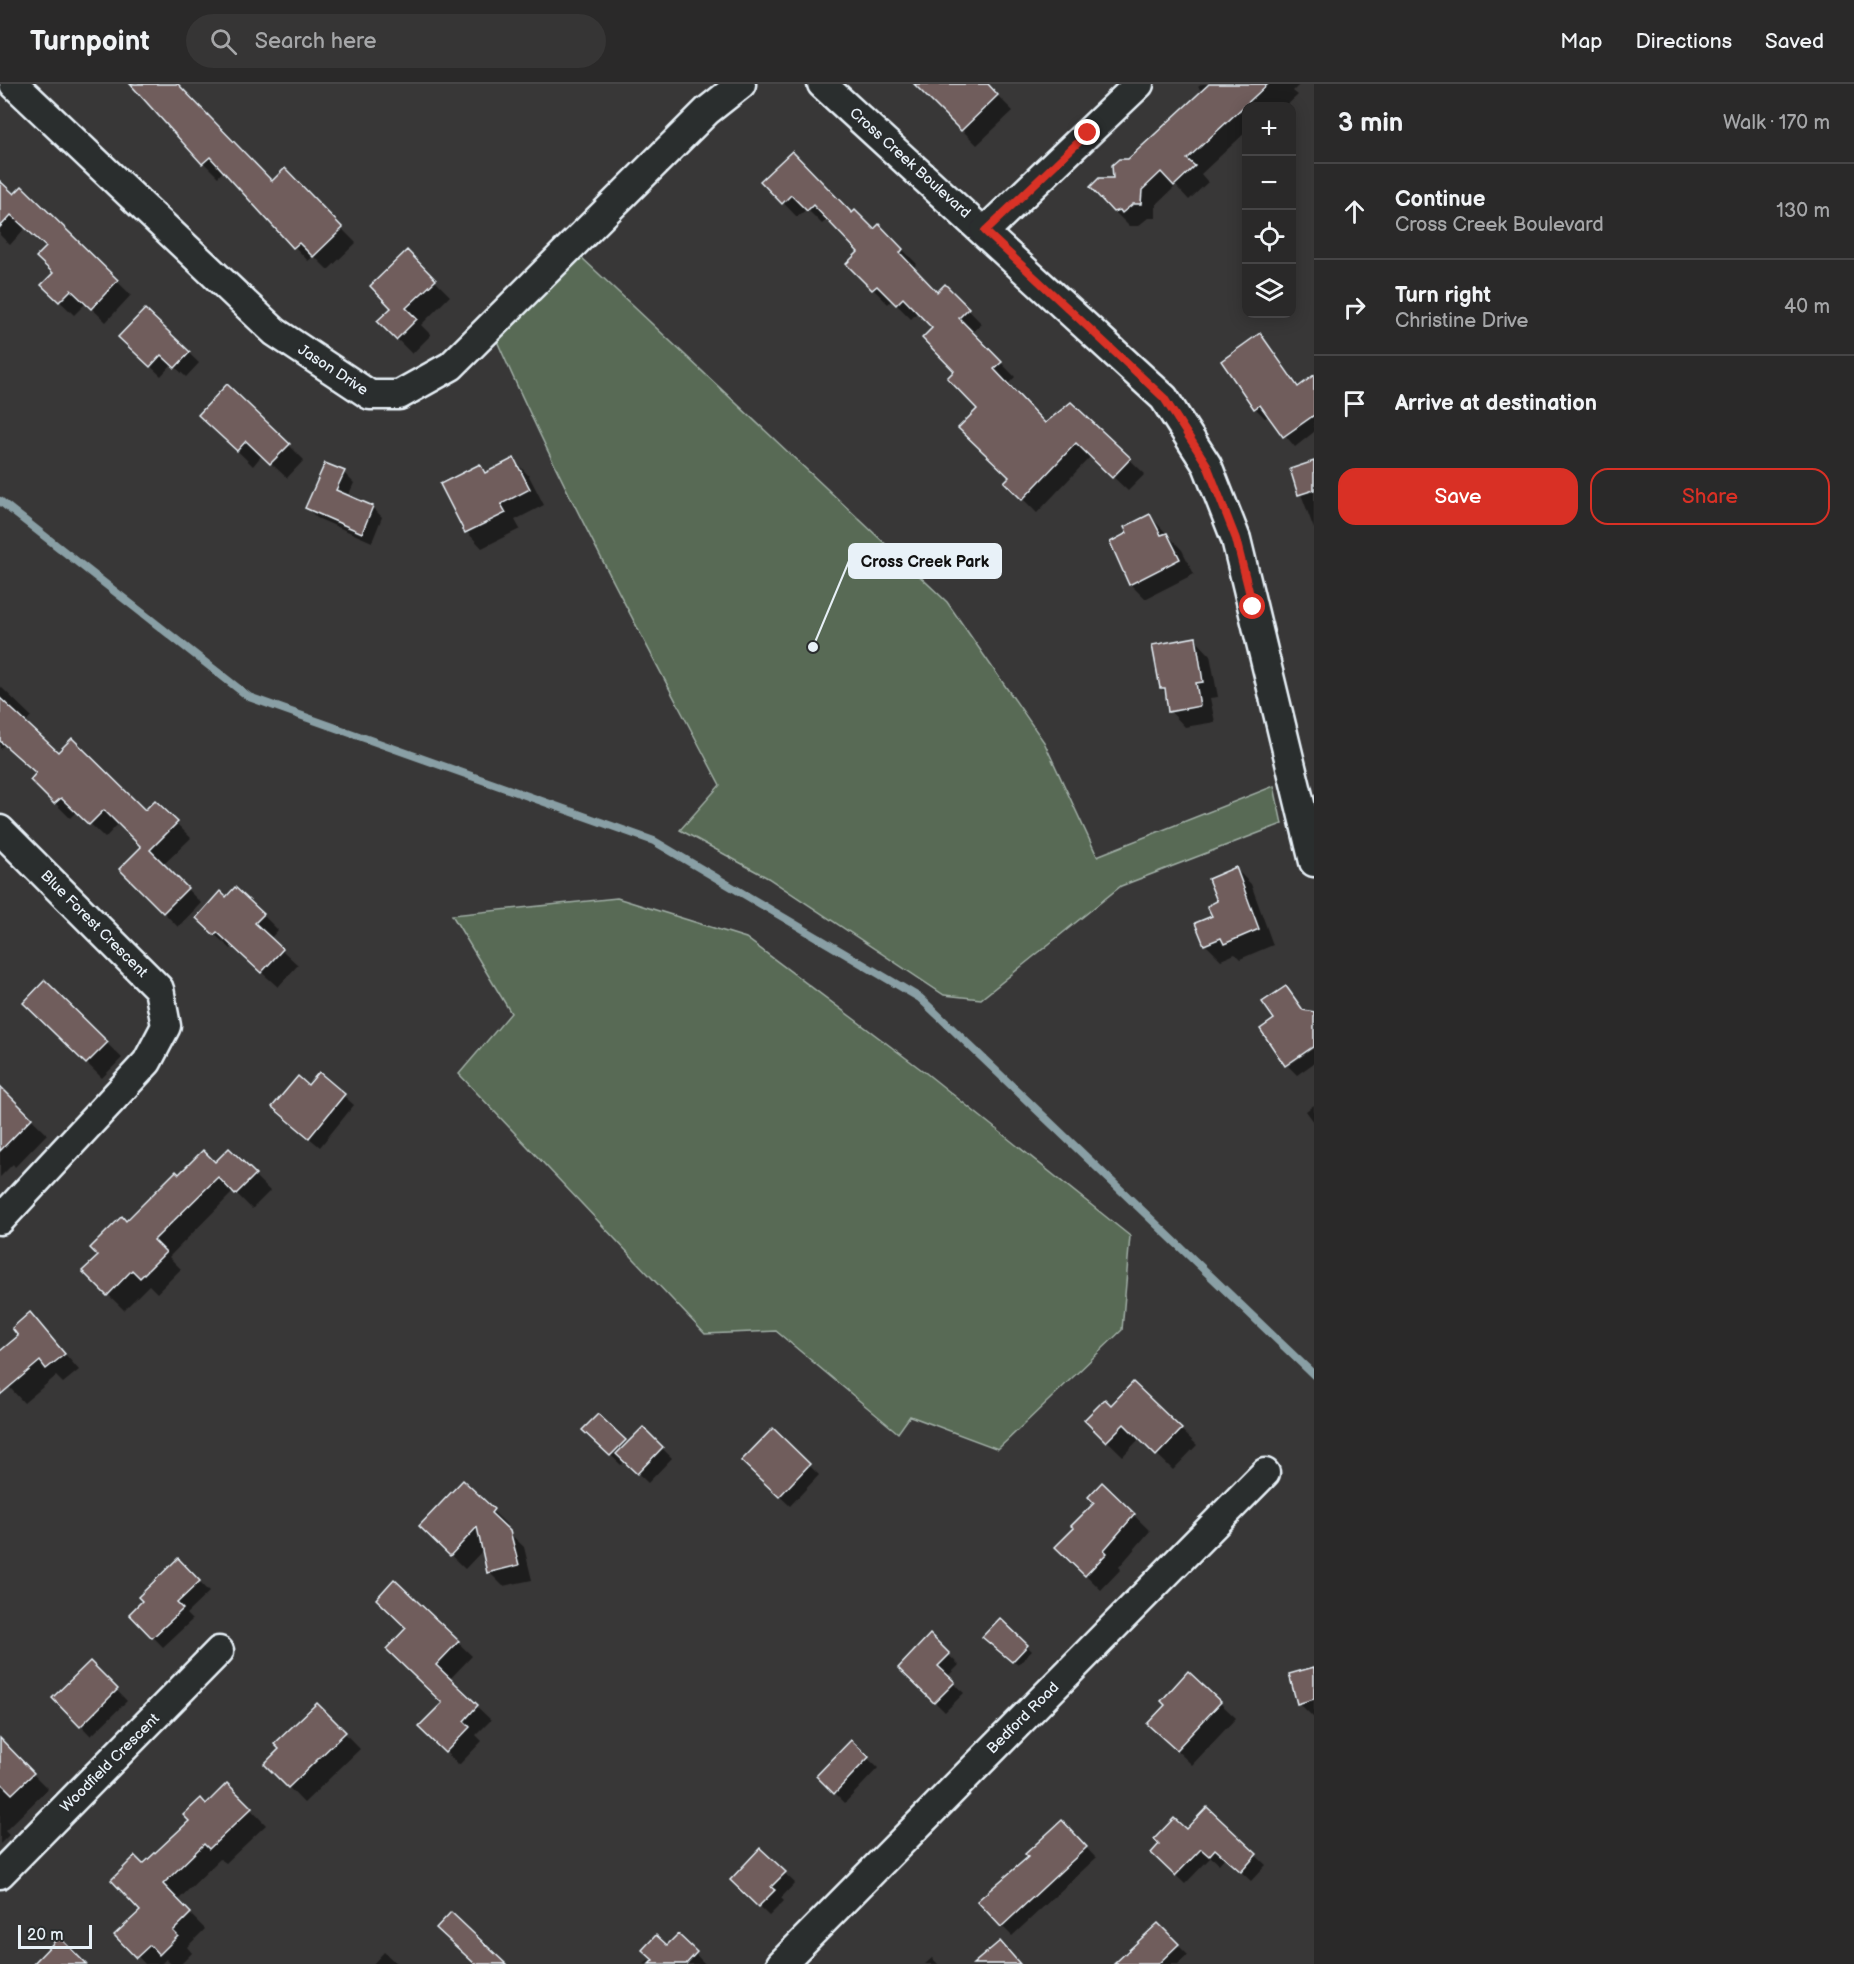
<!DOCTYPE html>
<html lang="en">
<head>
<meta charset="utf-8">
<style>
	:root { --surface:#2a2929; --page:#363535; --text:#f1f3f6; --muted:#a5a6a8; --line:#464546; --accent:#d93025 }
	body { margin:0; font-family:"Balsamiq Sans",sans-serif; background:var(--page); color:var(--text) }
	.controls { position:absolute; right:18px; top:18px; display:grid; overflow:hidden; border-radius:12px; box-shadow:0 3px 15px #0003 }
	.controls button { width:54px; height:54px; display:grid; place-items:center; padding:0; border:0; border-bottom:2px solid var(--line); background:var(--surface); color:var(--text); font:30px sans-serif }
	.scale { position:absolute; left:18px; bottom:15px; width:74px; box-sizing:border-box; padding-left:6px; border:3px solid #e8f1f8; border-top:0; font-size:16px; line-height:21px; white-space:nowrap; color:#e8f1f8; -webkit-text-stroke:4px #2a2d2e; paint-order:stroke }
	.stop { position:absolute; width:18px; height:18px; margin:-14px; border:4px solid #d93025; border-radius:50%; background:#fff }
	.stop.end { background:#d93025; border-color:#fff; box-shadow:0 2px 6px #0008 }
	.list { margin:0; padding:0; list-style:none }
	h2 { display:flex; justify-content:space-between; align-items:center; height:78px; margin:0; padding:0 24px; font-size:26px }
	h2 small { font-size:20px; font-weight:400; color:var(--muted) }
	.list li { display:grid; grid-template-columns:39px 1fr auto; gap:18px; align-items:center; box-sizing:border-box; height:96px; padding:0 24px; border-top:2px solid var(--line) }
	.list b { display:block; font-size:22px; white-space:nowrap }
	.list p { margin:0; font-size:20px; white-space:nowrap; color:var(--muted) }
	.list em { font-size:20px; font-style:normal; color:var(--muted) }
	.actions { display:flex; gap:12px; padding:18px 24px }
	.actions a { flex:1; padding:14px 0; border:2px solid var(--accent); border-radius:18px; text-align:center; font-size:21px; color:var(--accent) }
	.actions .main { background:var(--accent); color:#fff }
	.icon { flex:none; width:33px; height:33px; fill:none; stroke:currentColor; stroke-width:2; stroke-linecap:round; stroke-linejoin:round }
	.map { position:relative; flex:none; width:1314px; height:1880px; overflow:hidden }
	header { display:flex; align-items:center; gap:36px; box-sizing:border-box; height:84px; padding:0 30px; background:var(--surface); border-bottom:2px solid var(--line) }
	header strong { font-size:28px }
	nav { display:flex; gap:33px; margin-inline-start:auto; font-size:21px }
	.search { width:420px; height:54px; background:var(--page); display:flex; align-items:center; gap:15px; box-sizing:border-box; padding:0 21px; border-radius:33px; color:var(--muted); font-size:22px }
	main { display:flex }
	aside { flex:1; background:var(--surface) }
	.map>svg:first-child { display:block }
	.green { fill:#586a54; stroke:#a0aea6; stroke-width:1.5 }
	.shadow { fill:#0007 }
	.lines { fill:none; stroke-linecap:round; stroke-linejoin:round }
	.stream { stroke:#899fa5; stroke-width:8 }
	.building { fill:#6f5d5c; stroke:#e8f1f8; stroke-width:1.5 }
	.minor-casing { stroke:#e8f1f8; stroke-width:33 }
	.minor { stroke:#2a2d2e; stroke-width:28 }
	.route { stroke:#d93025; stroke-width:8 }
	.labels { text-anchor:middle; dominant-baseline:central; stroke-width:5; stroke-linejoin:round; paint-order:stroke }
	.street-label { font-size:15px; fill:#e8f1f8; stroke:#2a2d2e }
	.leader { fill:none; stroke:#e8f1f8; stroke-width:2 }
	.callout-dot { fill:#e8f1f8; stroke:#2a2d2e; stroke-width:2 }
	.callout { fill:#e8f1f8; stroke:#e8f1f8; stroke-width:2 }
	.callout-label { font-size:16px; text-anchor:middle; font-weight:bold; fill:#111 }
</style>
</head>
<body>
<header>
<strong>Turnpoint</strong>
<div class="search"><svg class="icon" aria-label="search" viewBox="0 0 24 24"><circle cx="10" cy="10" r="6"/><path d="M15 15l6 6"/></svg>Search here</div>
<nav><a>Map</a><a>Directions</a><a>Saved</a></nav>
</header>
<main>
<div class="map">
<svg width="1314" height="1880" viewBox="0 0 1314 1880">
	<rect width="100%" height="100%" fill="#383737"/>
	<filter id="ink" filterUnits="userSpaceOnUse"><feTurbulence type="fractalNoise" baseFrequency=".0167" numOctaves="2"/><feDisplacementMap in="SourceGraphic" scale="12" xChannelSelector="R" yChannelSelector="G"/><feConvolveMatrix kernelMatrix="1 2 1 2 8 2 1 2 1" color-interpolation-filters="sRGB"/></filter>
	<g filter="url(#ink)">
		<g class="green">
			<path d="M 581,173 L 947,518 L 1044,658 L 1097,772 L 1274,702 L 1282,740 L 1121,802 L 981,915 L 944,911 L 768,794 L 680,746 L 720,701 C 643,554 564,409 497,257 Z"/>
			<path d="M 617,814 L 746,854 L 926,989 L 1130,1152 L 1122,1246 L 998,1365 L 910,1332 L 898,1349 L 776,1247 L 705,1250 L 459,990 L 511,929 L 452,831 Z"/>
		</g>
		<g class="shadow">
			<path d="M 132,0 L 174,0 L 272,99 L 285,87 L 356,159 L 328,186 L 314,172 L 308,177 L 224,86 L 218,93 L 203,78 Z"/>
			<path d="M 924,0 L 986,0 L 1013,27 L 977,61 L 920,4 Z"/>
			<path d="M 1202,0 L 1300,0 L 1293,7 L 1298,11 L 1286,22 L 1246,22 L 1246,48 L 1201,90 L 1208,98 L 1189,116 L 1176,102 L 1156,121 L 1156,134 L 1148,134 L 1138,142 L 1129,142 L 1114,127 L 1115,95 L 1128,76 L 1203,8 L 1198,3 Z"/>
			<path d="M 763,98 L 852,131 L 874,147 L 879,142 L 917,180 L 913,184 L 938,210 L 945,202 L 982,240 L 972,249 L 1015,293 L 1007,301 L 1045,341 L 1071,320 L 1145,390 L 1128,407 L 1091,372 L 1037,429 L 1006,398 L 1011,394 L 979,325 L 934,244 L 918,228 L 911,235 L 892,216 L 888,220 L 848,180 L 860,168 L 828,135 L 822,140 L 807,125 L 797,133 Z"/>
			<path d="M 0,99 L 14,112 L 22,104 L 131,211 L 106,238 L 86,219 L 74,231 L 43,201 L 55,190 L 48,164 L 26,143 L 10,161 L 0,151 Z"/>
			<path d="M 407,169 L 450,212 L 421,241 L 431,251 L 412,270 L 379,237 L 393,224 Z"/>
			<path d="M 145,227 L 199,279 L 186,293 L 172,280 L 161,292 L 130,263 Z"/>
			<path d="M 1260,251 L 1300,303 L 1314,293 L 1314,348 L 1295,363 L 1269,332 L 1265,334 L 1255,324 L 1223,277 Z"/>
			<path d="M 216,346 L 289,361 L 304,376 L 287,394 L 262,371 L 253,382 Z"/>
			<path d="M 514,376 L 529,392 L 544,421 L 515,436 L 520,445 L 482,464 L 467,448 L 442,401 L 480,381 L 488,389 Z"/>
			<path d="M 1314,379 L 1314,445 L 1292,386 Z"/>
			<path d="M 344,389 L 354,399 L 348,412 L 372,423 L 382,433 L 372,458 L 317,434 L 307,424 Z"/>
			<path d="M 1150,432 L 1182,466 L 1194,490 L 1145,515 L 1130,500 L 1129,450 Z"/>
			<path d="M 1195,555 L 1210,571 L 1218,613 L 1210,614 L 1215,638 L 1185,643 L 1170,627 L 1167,610 L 1161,604 Z"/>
			<path d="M 0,602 L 31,632 L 25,639 L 58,670 L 145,728 L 155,718 L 191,754 L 163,781 L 201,819 L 178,843 L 121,785 L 143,763 L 119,739 L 105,754 L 77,727 L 70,734 L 32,696 L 38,690 L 5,660 L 0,665 Z"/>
			<path d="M 1236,785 L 1251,800 L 1273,861 L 1240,875 L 1235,870 L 1221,876 L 1205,860 L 1219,818 Z"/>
			<path d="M 226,815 L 263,831 L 278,846 L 270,855 L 298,881 L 278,903 L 233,863 L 231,865 L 213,849 Z"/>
			<path d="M 45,899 L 122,974 L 102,994 L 40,934 Z"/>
			<path d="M 1314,964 L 1314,979 L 1297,991 L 1288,982 Z"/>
			<path d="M 319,990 L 354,1021 L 320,1063 L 284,1033 Z"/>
			<path d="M 0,1004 L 47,1050 L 15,1083 L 13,1080 L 0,1093 Z"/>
			<path d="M 1314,1021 L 1314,1038 L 1306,1027 Z"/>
			<path d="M 229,1066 L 270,1107 L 252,1125 L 234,1107 L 169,1173 L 181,1185 L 157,1209 L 149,1201 L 124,1226 L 84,1187 L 126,1139 L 179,1092 L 215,1080 Z"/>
			<path d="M 30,1230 L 79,1286 L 63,1299 L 56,1292 L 24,1319 L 0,1293 L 0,1269 L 20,1252 Z"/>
			<path d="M 1134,1300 L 1197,1361 L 1173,1386 L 1140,1354 L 1123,1372 L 1086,1336 L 1111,1323 Z"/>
			<path d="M 598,1332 L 628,1360 L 643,1345 L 672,1374 L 648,1399 L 625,1377 L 621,1381 L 584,1346 Z"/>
			<path d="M 773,1346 L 819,1391 L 790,1422 L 753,1387 Z"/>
			<path d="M 463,1398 L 507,1441 L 504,1444 L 524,1463 L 532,1496 L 503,1502 L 489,1488 L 484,1465 L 465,1485 L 435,1456 Z"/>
			<path d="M 1102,1400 L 1150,1447 L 1119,1483 L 1121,1485 L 1101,1506 L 1058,1463 L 1096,1419 Z"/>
			<path d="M 178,1477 L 209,1508 L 186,1530 L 192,1536 L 163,1563 L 131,1530 Z"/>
			<path d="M 394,1497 L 472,1572 L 449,1596 L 491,1636 L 476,1651 L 482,1657 L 459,1681 L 420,1643 L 443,1619 L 408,1544 Z"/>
			<path d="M 1000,1537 L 1032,1567 L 1018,1581 L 984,1553 Z"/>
			<path d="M 930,1553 L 959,1581 L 947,1593 L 964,1609 L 945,1628 L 900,1584 Z"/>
			<path d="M 90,1579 L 127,1617 L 91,1652 L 54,1614 Z"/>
			<path d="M 1314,1585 L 1314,1634 L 1299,1619 Z"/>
			<path d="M 1188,1589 L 1236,1634 L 1192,1681 L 1165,1655 L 1167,1621 Z"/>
			<path d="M 317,1621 L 360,1665 L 304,1719 L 266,1680 Z"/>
			<path d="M 0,1657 L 48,1705 L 5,1747 L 9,1751 L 0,1760 Z"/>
			<path d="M 851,1658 L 878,1684 L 845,1719 L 818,1692 Z"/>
			<path d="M 227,1701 L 266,1741 L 226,1779 L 220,1775 L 177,1817 L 205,1845 L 187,1863 L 192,1869 L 181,1880 L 171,1880 L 166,1875 L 161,1880 L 145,1880 L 117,1851 L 142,1827 L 143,1782 Z"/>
			<path d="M 1207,1725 L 1266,1781 L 1251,1797 L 1225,1773 L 1219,1780 L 1211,1773 L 1185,1800 L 1162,1778 Z"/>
			<path d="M 1062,1738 L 1096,1774 L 1012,1852 L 1002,1842 L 1030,1773 Z"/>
			<path d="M 760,1766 L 795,1799 L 781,1814 L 784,1817 L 769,1832 L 732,1796 Z"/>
			<path d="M 1158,1841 L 1188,1871 L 1178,1880 L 1135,1880 Z"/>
			<path d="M 678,1852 L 705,1880 L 644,1880 L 667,1864 Z"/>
			<path d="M 384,1868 L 397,1880 L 373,1880 Z"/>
			<path d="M 932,1874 L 938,1880 L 925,1880 Z"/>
		</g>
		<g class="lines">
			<path class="stream" d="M 0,417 L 249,613 L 654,757 L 920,914 L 1314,1291"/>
		</g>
		<g class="building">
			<path d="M 130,0 L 178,0 L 272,97 L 285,84 L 343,144 L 313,173 L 299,159 L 293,164 L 210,73 L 202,80 Z"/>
			<path d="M 914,0 L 988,0 L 998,11 L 961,47 Z"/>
			<path d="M 1209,0 L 1268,0 L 1187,75 L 1195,82 L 1174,102 L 1161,88 L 1142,106 L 1141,120 L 1133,120 L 1122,129 L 1120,126 L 1113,128 L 1090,103 L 1099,94 L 1113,94 L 1112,81 L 1119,75 L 1128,75 Z"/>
			<path d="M 792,67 L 852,129 L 855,126 L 874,145 L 879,140 L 903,165 L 900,169 L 937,208 L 945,200 L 969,224 L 959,234 L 1002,278 L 994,285 L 1045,339 L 1071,318 L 1131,374 L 1112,394 L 1076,359 L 1022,416 L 1004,398 L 1009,393 L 958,344 L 977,325 L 947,294 L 954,287 L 922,254 L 932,244 L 903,214 L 896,221 L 877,202 L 872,206 L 846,180 L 858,168 L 813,121 L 807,127 L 791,111 L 782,120 L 760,97 Z"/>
			<path d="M 0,97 L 14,110 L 22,102 L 118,196 L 91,225 L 71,206 L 59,218 L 41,201 L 53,189 L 36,173 L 46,163 L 11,131 L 0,143 Z"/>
			<path d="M 407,166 L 436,196 L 406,224 L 417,235 L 396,256 L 377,237 L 391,224 L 370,202 Z"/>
			<path d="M 145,225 L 190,268 L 175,284 L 161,271 L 150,283 L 118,253 Z"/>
			<path d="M 1260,249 L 1298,303 L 1314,291 L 1314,331 L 1283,353 L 1260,321 L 1254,325 L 1221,277 Z"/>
			<path d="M 227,300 L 290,360 L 270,380 L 246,357 L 237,367 L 198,331 Z"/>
			<path d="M 514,374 L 530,405 L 501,420 L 506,429 L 465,449 L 440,400 L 480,380 L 485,389 Z"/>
			<path d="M 1314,377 L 1314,406 L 1298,411 L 1290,385 Z"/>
			<path d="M 325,379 L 345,387 L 336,406 L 373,422 L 362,449 L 305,424 Z"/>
			<path d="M 1150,430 L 1161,451 L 1167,449 L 1180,475 L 1129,501 L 1110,458 L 1127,449 L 1124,443 Z"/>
			<path d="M 1196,553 L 1203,598 L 1196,599 L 1200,622 L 1168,628 L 1165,604 L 1160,604 L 1152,561 Z"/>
			<path d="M 0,614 L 58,668 L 72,654 L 145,726 L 155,716 L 178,738 L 150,766 L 188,804 L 163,829 L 119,785 L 141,763 L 104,726 L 89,741 L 61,714 L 54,720 L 30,696 L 36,689 L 0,657 Z"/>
			<path d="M 1236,783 L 1259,845 L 1224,860 L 1221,854 L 1204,861 L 1195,839 L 1212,832 L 1207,822 L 1217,817 L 1208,795 Z"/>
			<path d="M 235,803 L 264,830 L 255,839 L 283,865 L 261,889 L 217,848 L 214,851 L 196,834 L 220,807 L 226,813 Z"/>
			<path d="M 45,896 L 108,958 L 86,980 L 23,919 Z"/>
			<path d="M 1286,902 L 1303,926 L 1314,928 L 1314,962 L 1285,982 L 1260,945 L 1274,935 L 1262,918 Z"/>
			<path d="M 319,988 L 345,1010 L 309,1054 L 272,1023 L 298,992 L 308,1001 Z"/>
			<path d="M 0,1002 L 32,1034 L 0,1067 Z"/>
			<path d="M 229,1064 L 256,1090 L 235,1111 L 218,1093 L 154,1156 L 166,1168 L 140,1194 L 132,1186 L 107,1212 L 82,1187 L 98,1172 L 90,1164 L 122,1132 L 126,1137 L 176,1087 L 179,1090 L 203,1066 L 215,1078 Z"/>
			<path d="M 30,1228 L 65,1270 L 46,1285 L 40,1277 L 0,1311 L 0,1267 L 18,1252 L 12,1244 Z"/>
			<path d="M 1133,1298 L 1182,1345 L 1156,1372 L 1124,1340 L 1106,1358 L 1084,1336 L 1105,1315 L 1111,1321 Z"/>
			<path d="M 598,1330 L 626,1356 L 610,1372 L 582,1346 Z"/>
			<path d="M 643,1343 L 663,1363 L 637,1390 L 616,1370 Z"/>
			<path d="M 773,1344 L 810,1380 L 779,1413 L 741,1377 Z"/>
			<path d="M 463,1396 L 494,1425 L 491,1429 L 510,1447 L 519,1481 L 487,1489 L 477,1443 L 450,1472 L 419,1442 Z"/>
			<path d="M 1102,1398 L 1135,1430 L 1104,1466 L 1107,1469 L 1085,1492 L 1055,1463 L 1074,1444 L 1071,1442 L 1094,1419 L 1088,1413 Z"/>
			<path d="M 178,1474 L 200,1497 L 177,1519 L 183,1525 L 152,1554 L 129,1530 L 142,1517 L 138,1513 Z"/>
			<path d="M 394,1495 L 459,1557 L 436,1581 L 478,1621 L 464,1637 L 470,1643 L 445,1669 L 418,1643 L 442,1619 L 386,1565 L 406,1544 L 376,1515 Z"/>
			<path d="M 1000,1534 L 1028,1561 L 1012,1578 L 982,1553 Z"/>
			<path d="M 930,1550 L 950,1570 L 938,1582 L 955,1598 L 934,1619 L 898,1584 Z"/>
			<path d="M 90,1577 L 118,1605 L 80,1643 L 52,1614 Z"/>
			<path d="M 1314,1583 L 1314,1615 L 1297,1620 L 1289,1590 Z"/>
			<path d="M 1188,1587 L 1221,1618 L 1176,1666 L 1147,1640 L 1165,1621 L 1161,1617 Z"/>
			<path d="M 317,1619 L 346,1648 L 288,1704 L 264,1680 L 279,1665 L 274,1660 Z"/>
			<path d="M 0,1654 L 34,1689 L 12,1710 L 0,1698 Z"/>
			<path d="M 851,1656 L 869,1673 L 834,1710 L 816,1692 Z"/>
			<path d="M 227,1699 L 252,1724 L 209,1765 L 204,1760 L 163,1800 L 191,1829 L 173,1847 L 178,1852 L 159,1871 L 150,1861 L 136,1874 L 114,1851 L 140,1827 L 111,1796 L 135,1772 L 143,1780 L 189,1737 L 183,1731 L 201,1714 L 206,1720 Z"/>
			<path d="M 1207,1723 L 1257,1770 L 1241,1788 L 1215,1765 L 1209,1772 L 1201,1765 L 1175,1792 L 1151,1769 L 1159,1760 L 1154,1755 L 1174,1734 L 1186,1745 Z"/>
			<path d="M 1062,1736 L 1087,1763 L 1001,1843 L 977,1817 L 1028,1773 L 1025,1770 Z"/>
			<path d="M 760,1764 L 786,1788 L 771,1803 L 775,1806 L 758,1823 L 730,1796 Z"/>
			<path d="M 451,1828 L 506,1880 L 475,1880 L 436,1844 Z"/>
			<path d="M 1158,1839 L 1179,1860 L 1158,1880 L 1114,1880 Z"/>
			<path d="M 678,1850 L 697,1868 L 686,1880 L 649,1880 L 653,1876 L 642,1866 L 656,1851 L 667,1861 Z"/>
			<path d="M 59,1853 L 86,1880 L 33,1880 Z"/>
			<path d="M 1000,1857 L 1020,1880 L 973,1880 Z"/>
		</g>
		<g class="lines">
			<g class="minor-casing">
				<g id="minor">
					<path d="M 14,0 L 275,248 L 370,311 L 399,311 L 451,282 L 707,27 L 741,0"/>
					<path d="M 822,0 L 1164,314 L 1207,381 L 1236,455 L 1314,778"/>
					<path d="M 985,147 L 1139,0"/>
					<path d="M 0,746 L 159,905 L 166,942 L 147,978 L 0,1136"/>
					<path d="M 0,1790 L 219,1567"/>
					<path d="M 781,1880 L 1265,1389"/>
				</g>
			</g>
			<use href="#minor" class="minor"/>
		</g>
	</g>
	<g class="lines" filter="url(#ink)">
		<path class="route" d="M 1088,49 L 985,147 L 1164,314 L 1207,381 L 1236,455 L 1253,523"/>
	</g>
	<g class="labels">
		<g class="street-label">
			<text transform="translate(910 79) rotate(42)">Cross Creek Boulevard</text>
			<text transform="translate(333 286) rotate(33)">Jason Drive</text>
			<text transform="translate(94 840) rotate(45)">Blue Forest Crescent</text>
			<text transform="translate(1023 1634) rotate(-45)">Bedford Road</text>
			<text transform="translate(110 1679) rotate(-45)">Woodfield Crescent</text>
		</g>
	</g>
	<path class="leader" d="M813 563L849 477"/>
	<circle class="callout-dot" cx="813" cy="563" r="6"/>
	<rect class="callout" x="849" y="460" width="152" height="34" rx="6"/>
	<g class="callout-label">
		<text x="925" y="483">Cross Creek Park</text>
	</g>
</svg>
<div class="controls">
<button>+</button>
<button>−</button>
<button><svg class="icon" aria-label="locate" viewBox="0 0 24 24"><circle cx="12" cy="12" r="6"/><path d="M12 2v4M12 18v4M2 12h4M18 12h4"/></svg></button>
<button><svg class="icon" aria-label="layers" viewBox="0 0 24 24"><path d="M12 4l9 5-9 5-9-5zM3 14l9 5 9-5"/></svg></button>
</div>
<div class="scale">20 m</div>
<div class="stop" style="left:1253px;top:523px"></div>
<div class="stop end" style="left:1088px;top:49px"></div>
</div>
<aside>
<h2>3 min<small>Walk · 170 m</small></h2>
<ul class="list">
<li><svg class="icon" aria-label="ahead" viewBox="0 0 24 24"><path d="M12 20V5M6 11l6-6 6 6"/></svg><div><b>Continue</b><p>Cross Creek Boulevard</p></div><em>130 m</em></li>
<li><svg class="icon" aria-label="right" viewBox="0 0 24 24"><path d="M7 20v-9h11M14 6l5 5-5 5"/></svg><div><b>Turn right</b><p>Christine Drive</p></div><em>40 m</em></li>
<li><svg class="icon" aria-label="arrive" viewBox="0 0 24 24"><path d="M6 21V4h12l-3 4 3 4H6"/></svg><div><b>Arrive at destination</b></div></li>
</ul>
<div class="actions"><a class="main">Save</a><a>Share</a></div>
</aside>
</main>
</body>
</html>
